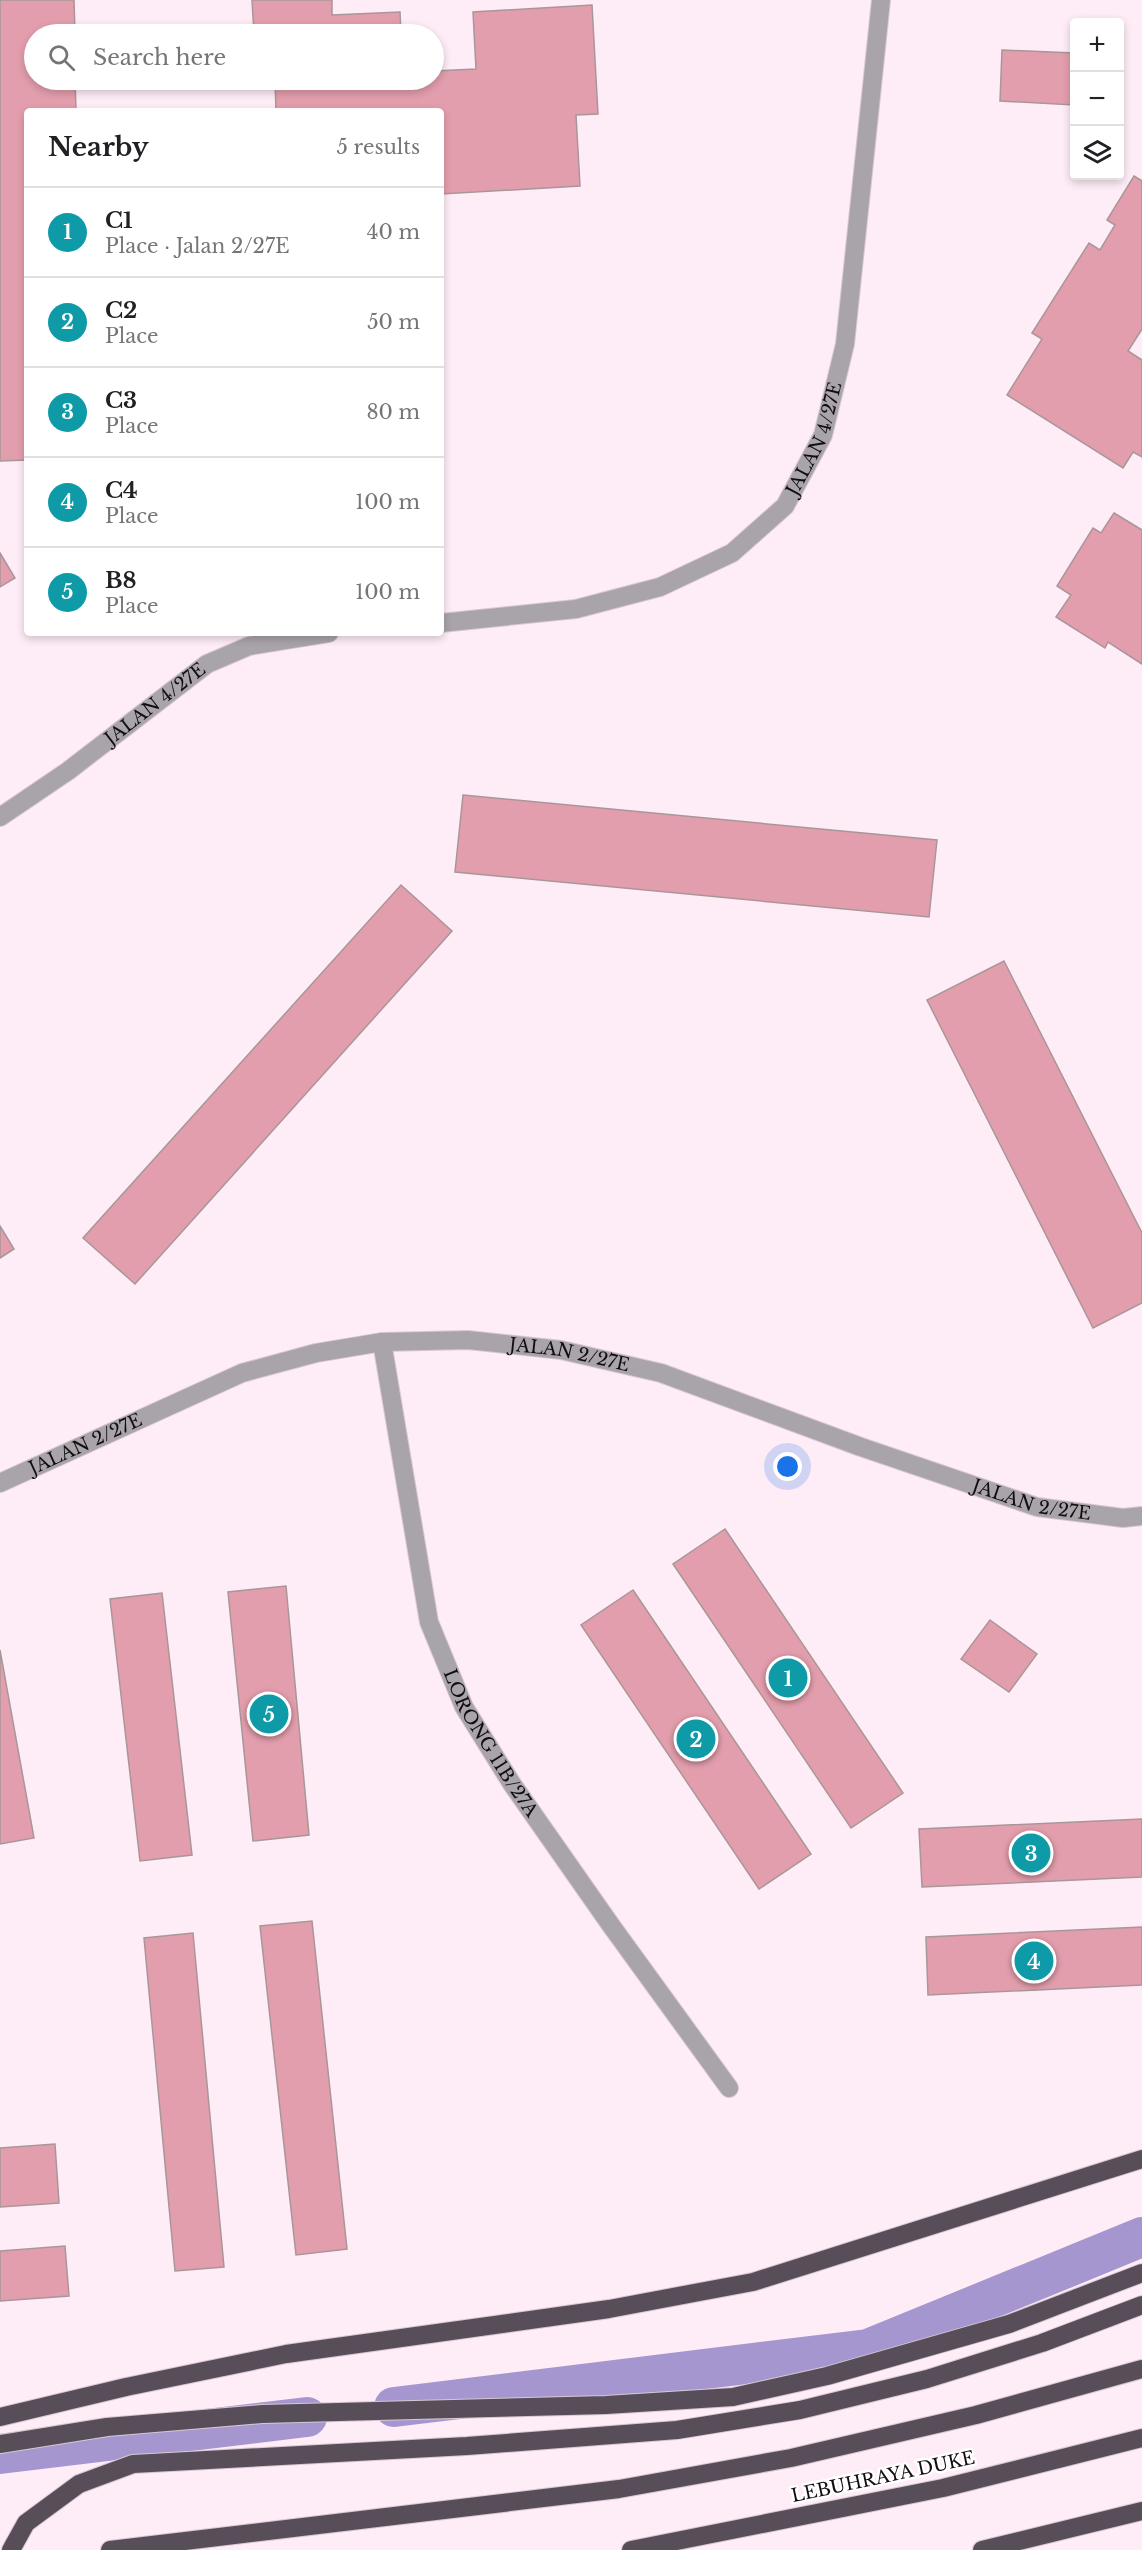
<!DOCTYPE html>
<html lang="en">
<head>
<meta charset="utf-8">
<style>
	:root { --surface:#fff; --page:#f2f2f2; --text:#202124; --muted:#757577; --line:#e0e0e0; --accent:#7c6a01 }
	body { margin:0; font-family:"Libre Baskerville",serif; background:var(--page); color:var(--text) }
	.controls { position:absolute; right:18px; top:18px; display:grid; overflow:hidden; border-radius:6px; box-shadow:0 3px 9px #0003 }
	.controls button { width:54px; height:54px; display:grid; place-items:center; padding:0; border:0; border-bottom:2px solid var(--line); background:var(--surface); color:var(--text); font:30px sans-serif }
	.you { position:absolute; left:788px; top:1467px; width:21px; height:21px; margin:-15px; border:4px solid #fff; border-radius:50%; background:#1a73e8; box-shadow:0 0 0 9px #1a73e833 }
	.badge { display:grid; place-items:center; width:39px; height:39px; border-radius:50%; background:var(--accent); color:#fff; font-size:20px; font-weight:700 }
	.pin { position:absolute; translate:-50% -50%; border:3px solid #fff; box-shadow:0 2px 6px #0006 }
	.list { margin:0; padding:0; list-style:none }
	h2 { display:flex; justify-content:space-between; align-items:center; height:78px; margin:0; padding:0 24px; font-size:26px }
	h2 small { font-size:20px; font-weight:400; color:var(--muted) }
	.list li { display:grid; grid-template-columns:39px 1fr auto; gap:18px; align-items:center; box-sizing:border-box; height:90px; padding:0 24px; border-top:2px solid var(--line) }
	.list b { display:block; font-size:22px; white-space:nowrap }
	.list p { margin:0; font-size:20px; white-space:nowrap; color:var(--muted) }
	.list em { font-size:20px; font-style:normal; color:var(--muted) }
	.icon { flex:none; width:33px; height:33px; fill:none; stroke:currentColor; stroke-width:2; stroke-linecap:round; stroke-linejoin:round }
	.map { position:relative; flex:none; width:1142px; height:2550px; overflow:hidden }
	.search { position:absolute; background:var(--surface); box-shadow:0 3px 9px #0003; left:24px; top:24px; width:420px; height:66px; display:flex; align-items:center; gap:15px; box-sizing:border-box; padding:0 21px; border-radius:33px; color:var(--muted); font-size:22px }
	.panel { position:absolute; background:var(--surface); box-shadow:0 3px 9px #0003; left:24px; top:108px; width:420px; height:528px; border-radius:6px }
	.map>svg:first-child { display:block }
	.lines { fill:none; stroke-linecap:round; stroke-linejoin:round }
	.canal { stroke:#a696d0; stroke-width:40 }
	.building { fill:#e39ead; stroke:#a99699; stroke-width:1.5 }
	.minor-casing { stroke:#d8c8d1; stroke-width:20 }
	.motorway-casing { stroke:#d8c8d1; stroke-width:20 }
	.minor { stroke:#a9a4aa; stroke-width:18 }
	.motorway { stroke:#584e5a; stroke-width:18 }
	.labels { text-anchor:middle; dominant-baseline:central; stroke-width:5; stroke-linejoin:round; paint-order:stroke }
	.street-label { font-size:18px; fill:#120d10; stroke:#fff }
</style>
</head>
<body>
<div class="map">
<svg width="1142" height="2550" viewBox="0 0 1142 2550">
	<rect width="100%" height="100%" fill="#feecf6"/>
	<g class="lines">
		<g class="canal">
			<path d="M 394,2407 L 868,2349 L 1142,2237"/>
			<path d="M 0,2454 L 307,2417"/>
		</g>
	</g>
	<g class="building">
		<path d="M 0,0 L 74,0 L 75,34 L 34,34 L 34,80 L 75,80 L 76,111 L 27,111 L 27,460 L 0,461 Z"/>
		<path d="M 252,0 L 332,0 L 332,15 L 400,12 L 401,34 L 254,34 Z"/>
		<path d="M 592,5 L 598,114 L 576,115 L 580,186 L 441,194 L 441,111 L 276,111 L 275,80 L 434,80 L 434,71 L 476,69 L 473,12 Z"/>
		<path d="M 1002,50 L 1074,53 L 1074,105 L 1000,101 Z"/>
		<path d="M 1134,176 L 1142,181 L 1142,329 L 1128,351 L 1142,360 L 1142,457 L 1133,452 L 1123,468 L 1007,395 L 1042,339 L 1032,333 L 1089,243 L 1100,250 L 1115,225 L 1107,220 Z"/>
		<path d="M 1114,513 L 1142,530 L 1142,664 L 1108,642 L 1105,648 L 1056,617 L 1071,595 L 1057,586 L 1093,528 L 1101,533 Z"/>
		<path d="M 0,553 L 15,578 L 0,587 Z"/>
		<path d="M 463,795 L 937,840 L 929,917 L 455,872 Z"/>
		<path d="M 401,885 L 452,931 L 135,1284 L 83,1238 Z"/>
		<path d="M 1004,961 L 1142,1233 L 1142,1303 L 1093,1328 L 927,1000 Z"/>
		<path d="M 0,1226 L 14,1249 L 0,1258 Z"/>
		<path d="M 725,1529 L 903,1793 L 851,1828 L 673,1564 Z"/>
		<path d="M 286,1586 L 309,1835 L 253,1841 L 228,1592 Z"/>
		<path d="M 633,1590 L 811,1854 L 759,1889 L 581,1625 Z"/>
		<path d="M 162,1593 L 192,1855 L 140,1861 L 110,1599 Z"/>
		<path d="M 990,1620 L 1037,1654 L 1009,1692 L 961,1659 Z"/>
		<path d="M 0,1650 L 34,1838 L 0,1844 Z"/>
		<path d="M 1142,1819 L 1142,1877 L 922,1887 L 919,1829 Z"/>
		<path d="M 312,1921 L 347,2249 L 296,2255 L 260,1926 Z"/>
		<path d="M 1142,1927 L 1142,1985 L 928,1995 L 926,1937 Z"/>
		<path d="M 193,1933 L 224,2267 L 175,2271 L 144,1938 Z"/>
		<path d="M 55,2144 L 59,2203 L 0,2207 L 0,2148 Z"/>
		<path d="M 65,2246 L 69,2296 L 0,2301 L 0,2251 Z"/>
	</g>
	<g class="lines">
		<g class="minor-casing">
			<g id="minor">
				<path id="s1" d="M 441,623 L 576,609 L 660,587 L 732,553 L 785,506 L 823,435 L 845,344 L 881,0"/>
				<path id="s2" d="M 0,817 L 68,771 L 207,664 L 249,646 L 329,633"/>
				<path id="s3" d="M 382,1342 L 429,1622 L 464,1707 L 512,1784 L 610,1924 L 729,2088"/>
				<path id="s4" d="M 0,1483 L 242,1373 L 316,1353 L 382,1342 L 468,1340 L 561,1350 L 661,1373 L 861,1447 L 1037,1507 L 1123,1518 L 1142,1516"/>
			</g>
		</g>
		<g class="motorway-casing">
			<g id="motorway">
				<path d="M 0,2417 L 126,2387 L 286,2354 L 609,2309 L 753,2282 L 1142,2159"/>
				<path d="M 0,2444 L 107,2427 L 262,2414 L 606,2405 L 733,2397 L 827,2376 L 1009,2324 L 1142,2273"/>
				<path d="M 11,2550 L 26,2523 L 79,2484 L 133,2464 L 467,2446 L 677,2430 L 800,2410 L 927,2379 L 1042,2343 L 1142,2305"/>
				<path d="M 110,2550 L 619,2489 L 791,2458 L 976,2415 L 1142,2369"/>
				<path d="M 631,2550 L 943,2488 L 1142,2438"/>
				<path d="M 982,2550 L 1142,2511"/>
			</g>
		</g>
		<use href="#minor" class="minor"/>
		<use href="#motorway" class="motorway"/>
	</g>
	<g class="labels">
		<g class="street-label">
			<text stroke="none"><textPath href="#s1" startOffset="447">JALAN 4/27E</textPath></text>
			<text stroke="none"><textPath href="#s2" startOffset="192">JALAN 4/27E</textPath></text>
			<text stroke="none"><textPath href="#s4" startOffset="598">JALAN 2/27E</textPath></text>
			<text stroke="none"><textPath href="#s4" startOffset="94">JALAN 2/27E</textPath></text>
			<text stroke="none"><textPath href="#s4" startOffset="1084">JALAN 2/27E</textPath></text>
			<text stroke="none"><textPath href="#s3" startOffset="420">LORONG 11B/27A</textPath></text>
			<text transform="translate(883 2477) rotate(-12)">LEBUHRAYA DUKE</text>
		</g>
	</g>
</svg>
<div class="controls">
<button>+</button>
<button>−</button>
<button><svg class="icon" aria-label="layers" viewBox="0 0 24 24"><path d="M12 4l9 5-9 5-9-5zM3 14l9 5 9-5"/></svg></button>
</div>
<div class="you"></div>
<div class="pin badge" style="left:788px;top:1678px;background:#0f9aa8">1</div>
<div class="pin badge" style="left:696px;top:1739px;background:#0f9aa8">2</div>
<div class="pin badge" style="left:1031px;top:1853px;background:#0f9aa8">3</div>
<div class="pin badge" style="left:1034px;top:1961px;background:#0f9aa8">4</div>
<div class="pin badge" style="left:269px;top:1714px;background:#0f9aa8">5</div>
<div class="search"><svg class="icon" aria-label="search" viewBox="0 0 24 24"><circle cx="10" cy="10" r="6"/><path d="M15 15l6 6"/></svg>Search here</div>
<section class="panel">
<h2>Nearby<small>5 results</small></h2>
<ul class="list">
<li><span class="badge" style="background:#0f9aa8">1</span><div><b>C1</b><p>Place · Jalan 2/27E</p></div><em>40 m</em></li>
<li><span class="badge" style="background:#0f9aa8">2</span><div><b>C2</b><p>Place</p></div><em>50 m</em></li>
<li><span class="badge" style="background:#0f9aa8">3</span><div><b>C3</b><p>Place</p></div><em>80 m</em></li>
<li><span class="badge" style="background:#0f9aa8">4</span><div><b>C4</b><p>Place</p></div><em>100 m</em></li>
<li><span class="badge" style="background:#0f9aa8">5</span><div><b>B8</b><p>Place</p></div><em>100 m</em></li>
</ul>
</section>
</div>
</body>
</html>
